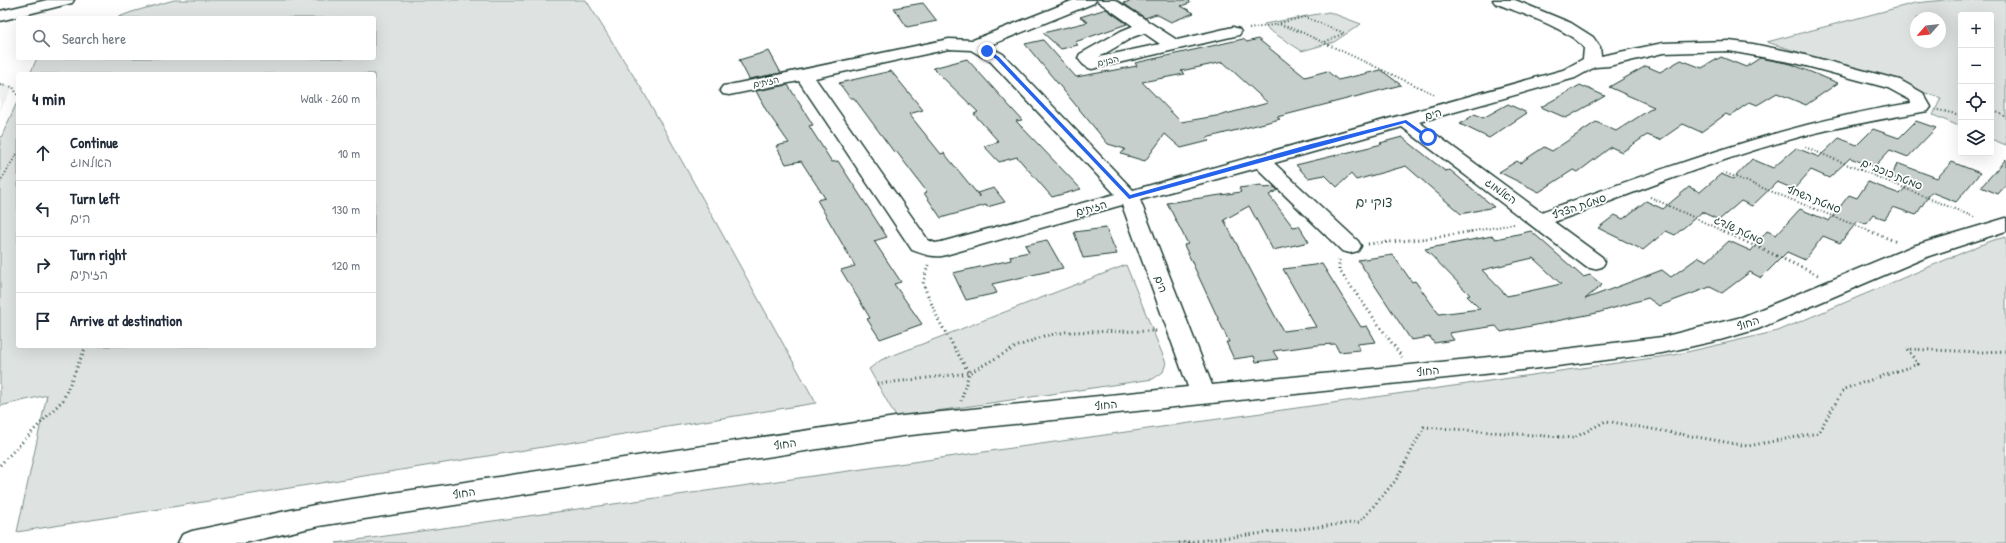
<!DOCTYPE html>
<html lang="en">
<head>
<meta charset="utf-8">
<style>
	:root { --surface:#fff; --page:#f6f6f7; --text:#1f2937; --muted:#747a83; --line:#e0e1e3 }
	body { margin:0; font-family:"Patrick Hand","Playpen Sans Hebrew",sans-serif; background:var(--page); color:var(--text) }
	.controls { position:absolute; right:12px; top:12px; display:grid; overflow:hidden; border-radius:4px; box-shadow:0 4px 16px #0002 }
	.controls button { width:36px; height:36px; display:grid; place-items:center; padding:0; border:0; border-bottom:1px solid var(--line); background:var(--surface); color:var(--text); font:20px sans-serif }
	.compass { position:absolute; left:1910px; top:12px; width:36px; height:36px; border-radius:50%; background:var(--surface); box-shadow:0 4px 16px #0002; rotate:243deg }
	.stop { position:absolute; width:12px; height:12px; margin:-9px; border:3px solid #2563eb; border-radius:50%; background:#fff }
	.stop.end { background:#2563eb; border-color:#fff; box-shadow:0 1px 4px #0008 }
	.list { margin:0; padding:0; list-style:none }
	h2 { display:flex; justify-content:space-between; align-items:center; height:52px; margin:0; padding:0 16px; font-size:17px }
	h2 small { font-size:13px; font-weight:400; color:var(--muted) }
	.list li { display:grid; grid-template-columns:26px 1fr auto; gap:12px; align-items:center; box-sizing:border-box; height:56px; padding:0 16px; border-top:1px solid var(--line) }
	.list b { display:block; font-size:15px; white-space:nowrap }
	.list p { margin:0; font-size:13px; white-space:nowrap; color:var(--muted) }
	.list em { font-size:13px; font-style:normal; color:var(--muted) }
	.icon { flex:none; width:22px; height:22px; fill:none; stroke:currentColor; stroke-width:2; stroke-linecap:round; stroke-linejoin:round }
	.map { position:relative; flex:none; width:2006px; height:543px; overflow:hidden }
	.search { position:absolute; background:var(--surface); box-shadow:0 4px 16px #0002; left:16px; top:16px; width:360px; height:44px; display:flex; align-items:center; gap:10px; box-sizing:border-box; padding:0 14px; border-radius:4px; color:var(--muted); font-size:15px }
	.panel { position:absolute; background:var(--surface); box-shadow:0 4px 16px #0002; left:16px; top:72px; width:360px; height:276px; border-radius:4px }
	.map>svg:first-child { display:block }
	.built { fill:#eef1f0 }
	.green { fill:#dee3e2; stroke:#7e908b; fill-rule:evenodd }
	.building { fill:#c7cfcc; stroke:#1f3d34; fill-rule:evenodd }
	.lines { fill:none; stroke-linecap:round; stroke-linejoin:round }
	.minor-casing { stroke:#1f3d34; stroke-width:3 }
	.highway-casing { stroke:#1f3d34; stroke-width:3 }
	.path-far1 { stroke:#1f3d34; stroke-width:2; stroke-dasharray:1 2.5; stroke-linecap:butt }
	.path { stroke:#1f3d34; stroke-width:3; stroke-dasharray:1 3.5; stroke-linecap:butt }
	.minor { fill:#fff; fill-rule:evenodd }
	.highway { fill:#fff; fill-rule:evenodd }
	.route { fill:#2563eb }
	.labels { text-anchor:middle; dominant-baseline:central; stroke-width:3.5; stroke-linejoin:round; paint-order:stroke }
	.far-street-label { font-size:9px; fill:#1f3d34; stroke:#fff }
	.street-label { font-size:11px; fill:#1f3d34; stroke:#fff }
	.quarter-label { font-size:13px; fill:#1f3d34; stroke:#fff }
</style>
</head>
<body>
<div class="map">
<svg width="2006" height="543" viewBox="0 0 2006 543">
	<rect width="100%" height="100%" fill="#fff"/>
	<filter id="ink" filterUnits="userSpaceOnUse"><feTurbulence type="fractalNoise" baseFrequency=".025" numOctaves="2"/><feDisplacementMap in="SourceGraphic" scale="8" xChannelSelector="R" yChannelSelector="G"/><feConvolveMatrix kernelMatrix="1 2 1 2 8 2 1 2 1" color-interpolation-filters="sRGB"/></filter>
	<g filter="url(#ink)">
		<path class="built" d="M 0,85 L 13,87 L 0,111 Z"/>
		<g class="green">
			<path d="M 174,0 L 586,0 L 643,91 L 816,403 L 17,532 L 47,395 L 0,406 L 0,140 L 18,100 L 18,346 L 374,346 L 374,74 L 30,74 L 37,58 L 374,58 L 374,18 L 116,18 L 132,12 Z"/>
			<path d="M 1945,0 L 2006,0 L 2006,145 L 1991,139 L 1991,15 L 1961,15 L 1961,127 L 1933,115 L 1941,98 L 1767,42 L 1915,3 ZM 1916,18 L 1940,18 L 1940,42 L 1916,42 Z"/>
			<path d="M 1329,12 L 1361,24 L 1334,42 L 1302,51 L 1269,30 L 1264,24 Z"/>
			<path d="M 2006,237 L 2006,543 L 336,543 L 1674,355 L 1778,331 L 1990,241 Z"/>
			<path d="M 1126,265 L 1166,363 L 1163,372 L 1153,379 L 896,417 L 869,369 L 881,360 Z"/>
		</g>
		<g class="building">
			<path d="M 1129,0 L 1189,0 L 1190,3 L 1181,6 L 1194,13 L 1171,22 L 1156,14 L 1145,18 L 1123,3 L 1131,1 Z"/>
			<path d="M 923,3 L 937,21 L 907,27 L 894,8 Z"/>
			<path d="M 1106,9 L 1127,24 L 1075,42 L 1078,45 L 1061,49 L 1043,33 L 1088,22 L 1080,17 Z"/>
			<path d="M 1243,39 L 1247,42 L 1258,39 L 1305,77 L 1327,71 L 1338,80 L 1381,70 L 1401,85 L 1277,117 L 1280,119 L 1206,138 L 1209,141 L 1181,148 L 1165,134 L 1145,161 L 1121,154 L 1125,149 L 1108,144 L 1025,44 L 1043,40 L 1076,77 L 1137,66 L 1135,63 ZM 1223,62 L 1268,103 L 1222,115 L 1181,122 L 1142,82 L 1184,74 L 1181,71 Z"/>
			<path d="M 769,51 L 781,73 L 749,79 L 739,60 Z"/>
			<path d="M 1721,57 L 1746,67 L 1760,58 L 1791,64 L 1838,83 L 1806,105 L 1777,93 L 1757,105 L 1750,102 L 1730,116 L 1726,114 L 1701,132 L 1683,124 L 1660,140 L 1647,135 L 1622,152 L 1611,147 L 1578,172 L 1573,170 L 1539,192 L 1499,172 L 1517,161 L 1520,163 L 1544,147 L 1552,151 L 1596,122 L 1616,131 L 1654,107 L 1609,87 L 1646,66 L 1660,72 L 1681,60 L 1702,68 Z"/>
			<path d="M 967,59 L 1022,120 L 1016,121 L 1081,189 L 1052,197 L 1017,157 L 999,162 L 984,146 L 999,142 L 974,114 L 978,112 L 933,68 Z"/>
			<path d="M 891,71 L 923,110 L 909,114 L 941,154 L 944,153 L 980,197 L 977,193 L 994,188 L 1005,202 L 987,207 L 986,205 L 941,218 L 924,193 L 927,192 L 896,151 L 894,152 L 854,98 L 850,98 L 839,83 Z"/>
			<path d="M 788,85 L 813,125 L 809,126 L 832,162 L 838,161 L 887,237 L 874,241 L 901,282 L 894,284 L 922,324 L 880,339 L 867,319 L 870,318 L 841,270 L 855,266 L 817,200 L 825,198 L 801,161 L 786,164 L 776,146 L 789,143 L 766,110 L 756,91 Z"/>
			<path d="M 1580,85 L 1605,96 L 1566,118 L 1541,107 Z"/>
			<path d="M 1508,104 L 1527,113 L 1489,138 L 1460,124 L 1475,114 L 1483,118 Z"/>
			<path d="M 1916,121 L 1936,128 L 1908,157 L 1890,150 L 1874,167 L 1850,158 L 1829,178 L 1811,170 L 1794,189 L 1777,182 L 1752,206 L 1741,201 L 1719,220 L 1702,212 L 1675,235 L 1666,231 L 1643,250 L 1598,228 L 1615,215 L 1623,219 L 1646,201 L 1663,209 L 1689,187 L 1700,192 L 1721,174 L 1733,179 L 1752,159 L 1773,168 L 1796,148 L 1819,157 L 1839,138 L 1857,145 L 1873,129 L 1899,138 Z"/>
			<path d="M 1402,137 L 1445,171 L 1450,170 L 1494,207 L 1461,214 L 1406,166 L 1356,180 L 1351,174 L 1337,187 L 1325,175 L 1308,178 L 1296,165 L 1382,144 L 1380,143 Z"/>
			<path d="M 2006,159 L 2006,185 L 1998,194 L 1981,187 Z"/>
			<path d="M 1952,162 L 1980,173 L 1956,202 L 1931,192 L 1916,215 L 1893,207 L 1885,219 L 1873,215 L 1866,224 L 1858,221 L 1840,243 L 1823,236 L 1805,260 L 1787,252 L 1761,278 L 1750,272 L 1722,293 L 1710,287 L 1659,306 L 1648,298 L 1597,313 L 1501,332 L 1496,326 L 1449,333 L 1454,340 L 1434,343 L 1430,337 L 1411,340 L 1358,260 L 1393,255 L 1412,282 L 1415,281 L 1439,314 L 1480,309 L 1467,296 L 1470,295 L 1425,249 L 1492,236 L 1496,239 L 1531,231 L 1583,277 L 1590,275 L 1602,285 L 1585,299 L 1662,270 L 1671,277 L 1699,257 L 1707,261 L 1729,241 L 1751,251 L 1767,231 L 1776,235 L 1800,209 L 1829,221 L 1849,195 L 1857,198 L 1868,182 L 1900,194 L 1909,183 L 1892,177 L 1897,163 L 1937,178 ZM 1533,258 L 1561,284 L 1507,296 L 1482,270 Z"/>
			<path d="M 1261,185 L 1264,188 L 1274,187 L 1278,190 L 1269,195 L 1293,227 L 1299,226 L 1309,242 L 1273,250 L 1249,206 L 1224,220 L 1283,331 L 1316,327 L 1283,269 L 1322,264 L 1361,327 L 1367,326 L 1376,342 L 1357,344 L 1360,350 L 1339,352 L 1335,344 L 1318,345 L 1273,351 L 1278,359 L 1256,362 L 1254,356 L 1234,359 L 1226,342 L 1229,342 L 1184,245 L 1188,244 L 1167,203 L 1241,192 L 1239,188 Z"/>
			<path d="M 1106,228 L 1117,254 L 1083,258 L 1074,232 Z"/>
			<path d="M 1047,240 L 1063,268 L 992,284 L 997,293 L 966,300 L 953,273 L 1011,260 L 1010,256 L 1029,252 L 1025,245 Z"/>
		</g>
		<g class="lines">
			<g class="minor-casing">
				<g id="minor">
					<path d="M 1074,0 L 1096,0 L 1094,3 L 988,46 L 1003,54 L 1133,190 L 1563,70 L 1583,59 L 1584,48 C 1569,28 1519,13 1495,3 L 1493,0 L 1515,0 L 1571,23 L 1593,37 L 1600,47 L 1601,56 L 1663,43 L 1729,41 L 1753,44 L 1797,53 L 1900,80 L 1923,93 L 1931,107 L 1928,111 L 1922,112 C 1882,119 1842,126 1803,136 C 1718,159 1637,192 1554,222 L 1602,257 L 1605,262 L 1602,267 L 1594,269 L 1586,267 L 1402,127 L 1274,163 L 1358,241 L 1361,246 L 1358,251 L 1350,253 L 1342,251 L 1257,168 L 1140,200 L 1212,385 L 1549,351 L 1662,337 L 1742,317 L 1913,246 L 2006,218 L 2006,231 L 1929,256 L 1758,329 L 1720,340 L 1662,353 L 1549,367 L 902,436 L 319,526 L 244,543 L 178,543 L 182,535 L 192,531 L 319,504 L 902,416 L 1188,387 L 1122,205 L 942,256 C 931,257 923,254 912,250 L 799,81 L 729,95 L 723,94 L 720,90 L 723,86 L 729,85 L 949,39 L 973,40 ZM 949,49 L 971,50 L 991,62 L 1115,194 L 941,242 L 935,243 L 928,240 L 815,78 ZM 1729,51 L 1795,63 L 1888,88 L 1910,100 L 1911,103 C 1780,124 1666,168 1541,212 L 1419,122 L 1575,78 L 1595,67 L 1609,66 L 1663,53 Z"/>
					<path d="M 1096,0 L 1115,0 L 1177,40 L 1233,27 L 1239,29 L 1241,32 L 1239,35 L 1092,69 C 1085,67 1082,64 1078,58 L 1080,54 L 1121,31 L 1133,26 ZM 1144,33 L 1160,44 L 1099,57 L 1133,37 Z"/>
				</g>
			</g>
			<g class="highway-casing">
				<path id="highway" d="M 47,0 L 74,0 L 72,3 L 0,21 L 0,11 Z"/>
			</g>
			<g class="path-far1">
				<path d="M 1280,23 L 1305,17 L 1344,33 L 1325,42"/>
				<path d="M 1249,29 L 1279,24 L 1301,32 L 1436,95"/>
				<path d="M 0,85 L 13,87 L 18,96"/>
				<path d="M 1991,109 L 2006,117"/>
				<path d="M 1938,110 L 1961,115"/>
				<path d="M 1805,147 L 1974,217"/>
				<path d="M 1723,172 L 1872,232"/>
				<path d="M 0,182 L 18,152"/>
				<path d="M 1650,197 L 1725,232"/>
				<path d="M 1468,232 L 1514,224"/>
			</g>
			<g class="path">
				<path d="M 1723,231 L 1818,275"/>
				<path d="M 1869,231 L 1897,242"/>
				<path d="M 1368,244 L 1432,238 L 1474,231"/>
				<path d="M 1339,260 L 1339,270 L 1402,357"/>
				<path d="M 928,265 L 923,284 L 939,321 L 969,373 L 961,401"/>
				<path d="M 877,384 L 969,373 L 1016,347 L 1044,336 L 1066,332 L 1158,331"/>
				<path d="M 0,465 L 63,400 L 86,346"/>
				<path d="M 1179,543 L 1360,522 L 1396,480 L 1424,427 L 1574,438 L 1606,421 L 1748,446 L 1818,433 L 1844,389 L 1918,364 L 1907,349 L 1981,352 L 2006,351"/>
			</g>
			<use href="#minor" class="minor"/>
			<use href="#highway" class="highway"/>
		</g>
	</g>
	<path class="route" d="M 987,49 L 999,57 L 1130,195 L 1311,144 L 1406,120 L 1430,137 L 1426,138 L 1405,123 L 1129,199 L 996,59 L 985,52 Z"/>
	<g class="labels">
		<g class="far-street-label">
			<text transform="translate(1108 61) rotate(-13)">הבנים</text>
			<text transform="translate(766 82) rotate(-12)">הזיתים</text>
		</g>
		<g class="street-label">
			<text transform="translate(1433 114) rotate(-16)">הים</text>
			<text transform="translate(1892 174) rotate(22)">סמטת כוכב ים</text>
			<text transform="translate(1501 191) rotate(36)">האלמוג</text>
			<text transform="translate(1814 199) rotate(22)">סמטת השחף</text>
			<text transform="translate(1579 206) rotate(-19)">סמטת הצדף</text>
			<text transform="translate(1091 208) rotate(-16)">הזיתים</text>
			<text transform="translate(1739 230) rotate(25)">סמטת שלדג</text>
			<text transform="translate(1161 284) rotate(70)">הים</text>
			<text transform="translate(1748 323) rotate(-19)">החוף</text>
			<text transform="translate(1428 371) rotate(-6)">החוף</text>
			<text transform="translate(1106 405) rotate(-6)">החוף</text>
			<text transform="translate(785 444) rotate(-9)">החוף</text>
			<text transform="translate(464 493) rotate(-9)">החוף</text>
		</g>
		<g class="quarter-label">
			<text x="1374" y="202">צוקי ים</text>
		</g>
	</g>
</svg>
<div class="controls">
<button>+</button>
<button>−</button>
<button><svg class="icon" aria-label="locate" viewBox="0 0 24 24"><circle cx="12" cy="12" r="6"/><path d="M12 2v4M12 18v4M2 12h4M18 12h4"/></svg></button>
<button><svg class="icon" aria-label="layers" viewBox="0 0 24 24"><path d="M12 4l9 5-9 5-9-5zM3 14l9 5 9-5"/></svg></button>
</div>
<svg class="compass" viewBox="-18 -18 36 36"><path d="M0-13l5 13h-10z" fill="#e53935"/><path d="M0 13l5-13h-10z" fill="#747a83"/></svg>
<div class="stop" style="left:1428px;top:137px"></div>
<div class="stop end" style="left:987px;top:51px"></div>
<div class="search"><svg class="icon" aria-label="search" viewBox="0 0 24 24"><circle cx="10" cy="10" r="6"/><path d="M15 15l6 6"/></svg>Search here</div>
<section class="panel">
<h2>4 min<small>Walk · 260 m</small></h2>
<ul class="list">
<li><svg class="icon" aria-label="ahead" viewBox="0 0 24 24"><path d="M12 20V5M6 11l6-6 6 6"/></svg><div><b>Continue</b><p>האלמוג</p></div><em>10 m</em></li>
<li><svg class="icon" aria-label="left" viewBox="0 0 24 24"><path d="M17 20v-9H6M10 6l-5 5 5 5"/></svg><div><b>Turn left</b><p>הים</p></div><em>130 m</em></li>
<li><svg class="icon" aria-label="right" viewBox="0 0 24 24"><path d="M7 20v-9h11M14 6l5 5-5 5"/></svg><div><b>Turn right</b><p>הזיתים</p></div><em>120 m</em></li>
<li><svg class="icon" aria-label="arrive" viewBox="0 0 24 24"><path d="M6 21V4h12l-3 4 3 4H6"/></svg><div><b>Arrive at destination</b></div></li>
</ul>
</section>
</div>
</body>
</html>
